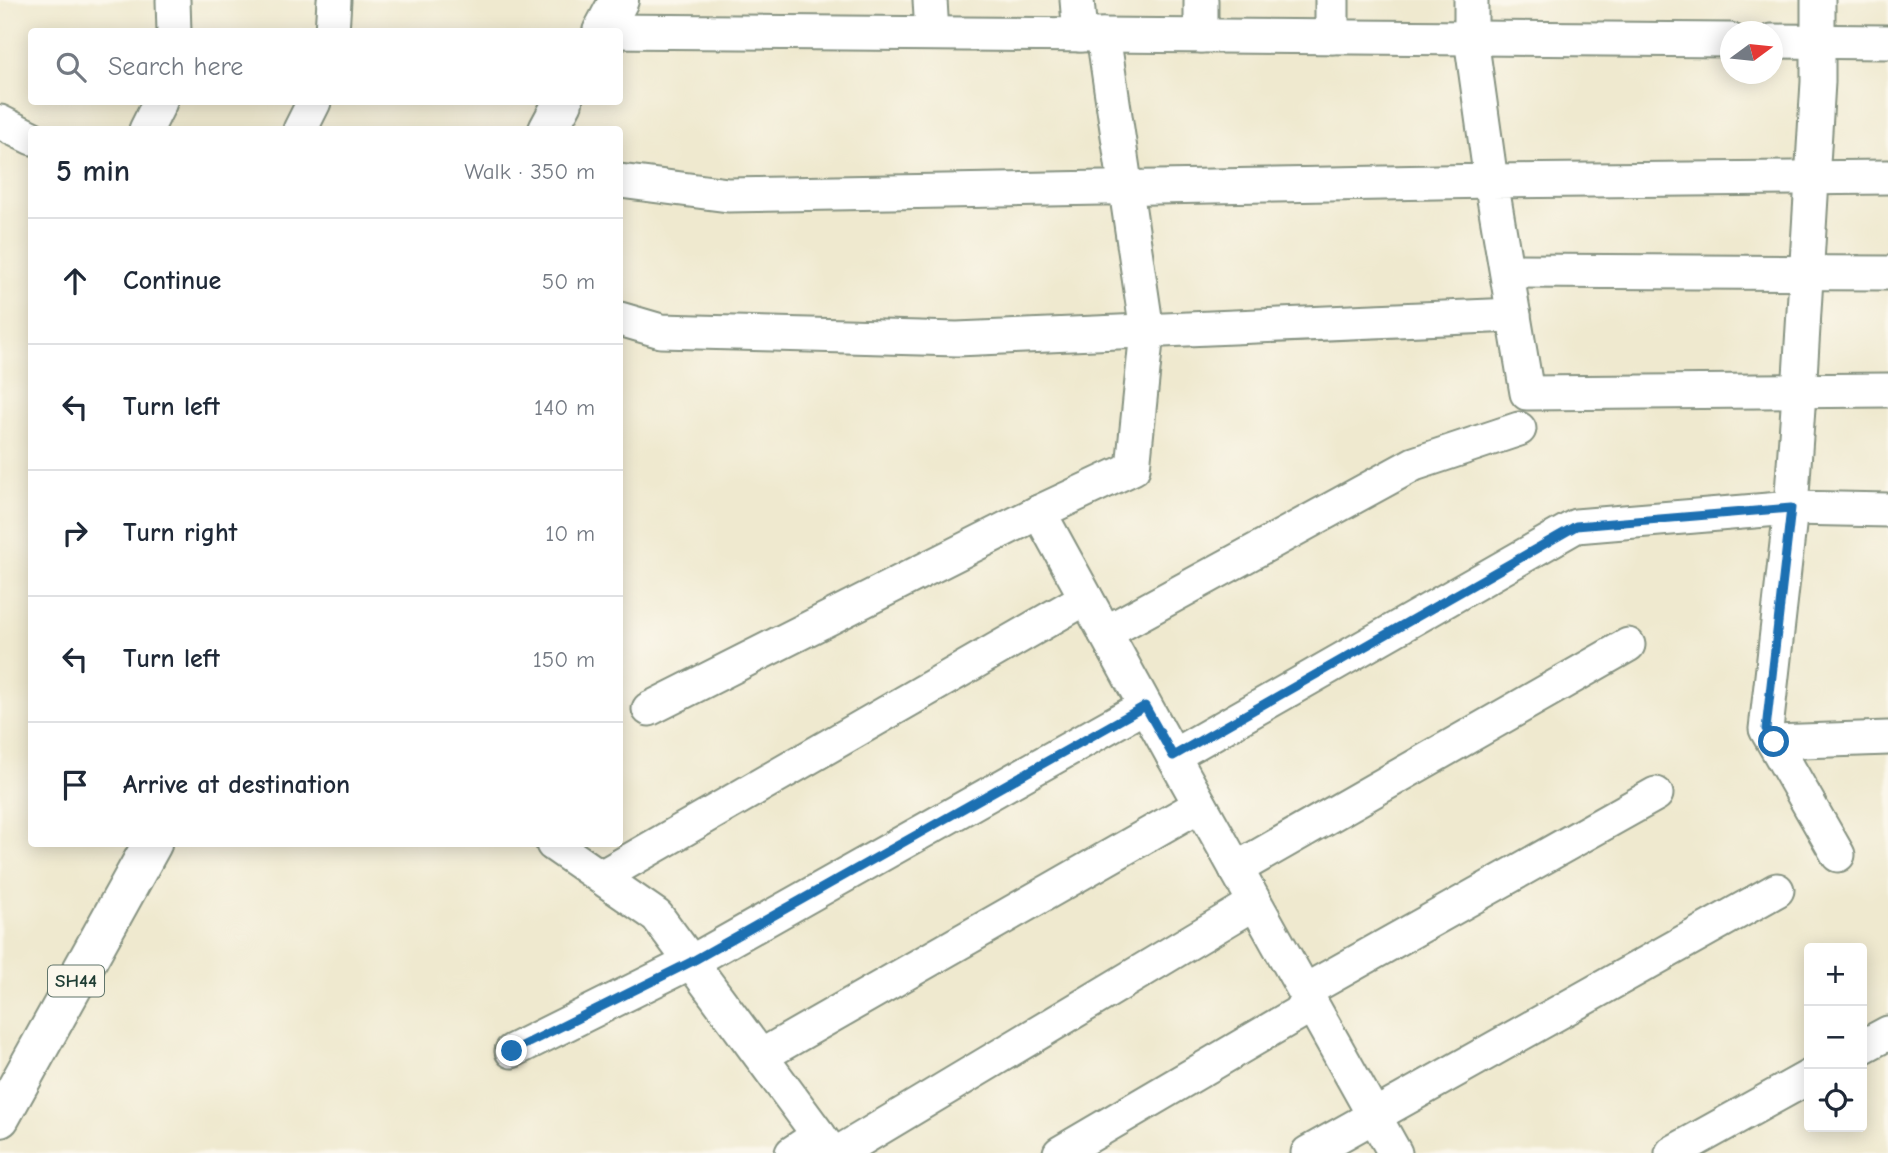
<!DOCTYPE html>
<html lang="en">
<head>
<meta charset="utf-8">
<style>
	:root { --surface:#fff; --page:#f6f6f7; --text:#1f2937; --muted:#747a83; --line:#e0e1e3 }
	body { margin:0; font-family:"Comic Neue",sans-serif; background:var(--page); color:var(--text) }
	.controls { position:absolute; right:21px; bottom:21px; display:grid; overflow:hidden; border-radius:7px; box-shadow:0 4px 18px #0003 }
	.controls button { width:63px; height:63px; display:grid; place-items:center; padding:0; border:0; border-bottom:2px solid var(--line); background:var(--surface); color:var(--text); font:35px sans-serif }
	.compass { position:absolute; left:1720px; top:21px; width:63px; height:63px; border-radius:50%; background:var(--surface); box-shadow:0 4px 18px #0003; rotate:75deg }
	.stop { position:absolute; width:21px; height:21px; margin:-16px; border:5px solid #1f6fb2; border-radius:50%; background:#fff }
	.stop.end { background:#1f6fb2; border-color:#fff; box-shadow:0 2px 7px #0008 }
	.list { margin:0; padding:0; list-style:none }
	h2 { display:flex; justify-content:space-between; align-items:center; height:91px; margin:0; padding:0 28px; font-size:30px }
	h2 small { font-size:23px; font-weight:400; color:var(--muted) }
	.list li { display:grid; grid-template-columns:46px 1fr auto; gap:21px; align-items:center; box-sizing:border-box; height:126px; padding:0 28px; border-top:2px solid var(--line) }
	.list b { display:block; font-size:26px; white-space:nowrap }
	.list em { font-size:23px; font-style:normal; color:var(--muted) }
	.icon { flex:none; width:38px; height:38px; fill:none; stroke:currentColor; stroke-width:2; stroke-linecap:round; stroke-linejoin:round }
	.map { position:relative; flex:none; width:1888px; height:1153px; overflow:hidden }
	.search { position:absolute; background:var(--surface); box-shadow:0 4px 18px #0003; left:28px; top:28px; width:595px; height:77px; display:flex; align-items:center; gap:18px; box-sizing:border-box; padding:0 24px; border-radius:7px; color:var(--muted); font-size:26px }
	.panel { position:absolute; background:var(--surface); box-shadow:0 4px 18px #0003; left:28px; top:126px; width:595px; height:721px; border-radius:7px }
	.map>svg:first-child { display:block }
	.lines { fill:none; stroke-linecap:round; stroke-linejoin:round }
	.minor-casing { stroke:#879382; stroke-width:37 }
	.primary-casing { stroke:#879382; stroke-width:42 }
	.minor { stroke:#fff; stroke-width:33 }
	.primary { stroke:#fff; stroke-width:38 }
	.route { stroke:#1f6fb2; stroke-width:9 }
	.labels { text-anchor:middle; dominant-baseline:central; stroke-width:5; stroke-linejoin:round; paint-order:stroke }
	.shield { fill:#fbf7ec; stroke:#61756b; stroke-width:2 }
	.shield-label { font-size:19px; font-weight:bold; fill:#1f3d34 }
</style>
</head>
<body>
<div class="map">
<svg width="1888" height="1153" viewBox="0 0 1888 1153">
	<rect width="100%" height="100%" fill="#fbf7ec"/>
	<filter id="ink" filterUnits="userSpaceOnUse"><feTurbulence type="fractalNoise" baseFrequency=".0143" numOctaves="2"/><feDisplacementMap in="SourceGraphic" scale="14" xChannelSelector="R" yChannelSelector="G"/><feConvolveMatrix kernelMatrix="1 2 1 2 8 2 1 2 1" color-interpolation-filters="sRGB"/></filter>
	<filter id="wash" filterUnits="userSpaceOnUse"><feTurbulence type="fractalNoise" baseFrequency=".00686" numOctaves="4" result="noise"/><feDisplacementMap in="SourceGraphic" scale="28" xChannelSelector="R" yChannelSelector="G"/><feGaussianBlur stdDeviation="1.57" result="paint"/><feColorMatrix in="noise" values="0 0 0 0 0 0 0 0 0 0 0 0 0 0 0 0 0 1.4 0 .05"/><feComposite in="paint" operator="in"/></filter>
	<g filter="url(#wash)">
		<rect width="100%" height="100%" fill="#efe9cf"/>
	</g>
	<g filter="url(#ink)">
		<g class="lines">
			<g class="minor-casing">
				<g id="minor">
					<path d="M 173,0 L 174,32"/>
					<path d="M 930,0 L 932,33"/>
					<path d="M 1077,0 L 1080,35"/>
					<path d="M 1332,0 L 1332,37"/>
					<path d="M 1818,0 L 1818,82 L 1799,393 L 1791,508 L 1766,729 L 1838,855"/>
					<path d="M 602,31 L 1730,40"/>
					<path d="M 332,32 L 334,0"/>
					<path d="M 1103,35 L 1147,331 L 1133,468 L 1039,512 L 1173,756"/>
					<path d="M 1201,36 L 1201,0"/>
					<path d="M 1772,41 L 1888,42"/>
					<path d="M 0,122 L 32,138"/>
					<path d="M 146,130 L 160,102"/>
					<path d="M 300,130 L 314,102"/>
					<path d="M 1888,177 L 1491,181 L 1527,393 L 1888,390"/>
					<path d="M 620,181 L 728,195 L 1491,181 L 1471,38 L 1471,0"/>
					<path d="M 1507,271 L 1888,273"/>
					<path d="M 620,319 L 661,331 L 957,339 L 1514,315"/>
					<path d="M 1105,633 L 1414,464 L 1519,429"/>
					<path d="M 649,709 L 1039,512"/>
					<path d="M 1774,742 L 1888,738"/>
					<path d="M 553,844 L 657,916 L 832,1153"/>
					<path d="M 1236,869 L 1628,645"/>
					<path d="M 601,877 L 1086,598"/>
					<path d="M 1305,991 L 1656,794"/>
					<path d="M 1862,1047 L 1888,1033"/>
					<path d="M 512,1051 L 691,962 L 1145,706"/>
					<path d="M 761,1056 L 1200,805"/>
					<path d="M 792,1153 L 819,1135"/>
					<path d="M 838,1153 L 1255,903"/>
					<path d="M 1060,1153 L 1312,1005"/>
					<path d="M 1308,1153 L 1777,890"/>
					<path d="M 1395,1153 L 1173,756 L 1576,526 L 1791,508 L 1888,510"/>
					<path d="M 1672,1153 L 1809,1077"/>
				</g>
			</g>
			<g class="primary-casing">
				<g id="primary">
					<path d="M 602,32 L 619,0"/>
					<path d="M 548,130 L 563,102"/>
					<path d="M 0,1118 L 152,844"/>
				</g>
			</g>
			<use href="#minor" class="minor"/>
			<use href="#primary" class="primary"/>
		</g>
	</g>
	<g class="lines" filter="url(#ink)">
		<path class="route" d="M 512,1051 L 691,962 L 1145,706 L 1173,756 L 1576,526 L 1791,508 L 1766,729 L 1774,742"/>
	</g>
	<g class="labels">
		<rect class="shield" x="48" y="965.5" width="56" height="31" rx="5"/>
		<g class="shield-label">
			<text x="76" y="981">SH44</text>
		</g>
	</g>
</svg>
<div class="controls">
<button>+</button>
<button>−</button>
<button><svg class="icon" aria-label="locate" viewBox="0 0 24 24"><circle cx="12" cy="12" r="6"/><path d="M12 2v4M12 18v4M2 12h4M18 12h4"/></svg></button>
</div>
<svg class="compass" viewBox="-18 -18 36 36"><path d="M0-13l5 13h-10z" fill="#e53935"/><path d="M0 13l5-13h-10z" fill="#747a83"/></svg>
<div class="stop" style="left:1774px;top:742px"></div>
<div class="stop end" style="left:512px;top:1051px"></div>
<div class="search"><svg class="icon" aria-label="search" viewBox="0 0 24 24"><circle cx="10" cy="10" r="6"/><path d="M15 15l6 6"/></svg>Search here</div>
<section class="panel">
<h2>5 min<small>Walk · 350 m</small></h2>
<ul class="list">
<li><svg class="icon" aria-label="ahead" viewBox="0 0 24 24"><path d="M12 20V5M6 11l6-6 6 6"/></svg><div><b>Continue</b></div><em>50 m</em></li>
<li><svg class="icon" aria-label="left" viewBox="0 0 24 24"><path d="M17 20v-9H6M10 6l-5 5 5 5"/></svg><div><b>Turn left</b></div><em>140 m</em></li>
<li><svg class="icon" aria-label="right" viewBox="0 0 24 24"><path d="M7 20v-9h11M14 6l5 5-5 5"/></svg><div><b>Turn right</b></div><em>10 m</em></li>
<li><svg class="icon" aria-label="left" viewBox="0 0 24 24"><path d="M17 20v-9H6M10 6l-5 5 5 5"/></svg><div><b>Turn left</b></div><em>150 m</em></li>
<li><svg class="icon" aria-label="arrive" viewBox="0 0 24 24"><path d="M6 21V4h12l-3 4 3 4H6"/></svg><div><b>Arrive at destination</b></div></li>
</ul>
</section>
</div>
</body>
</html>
